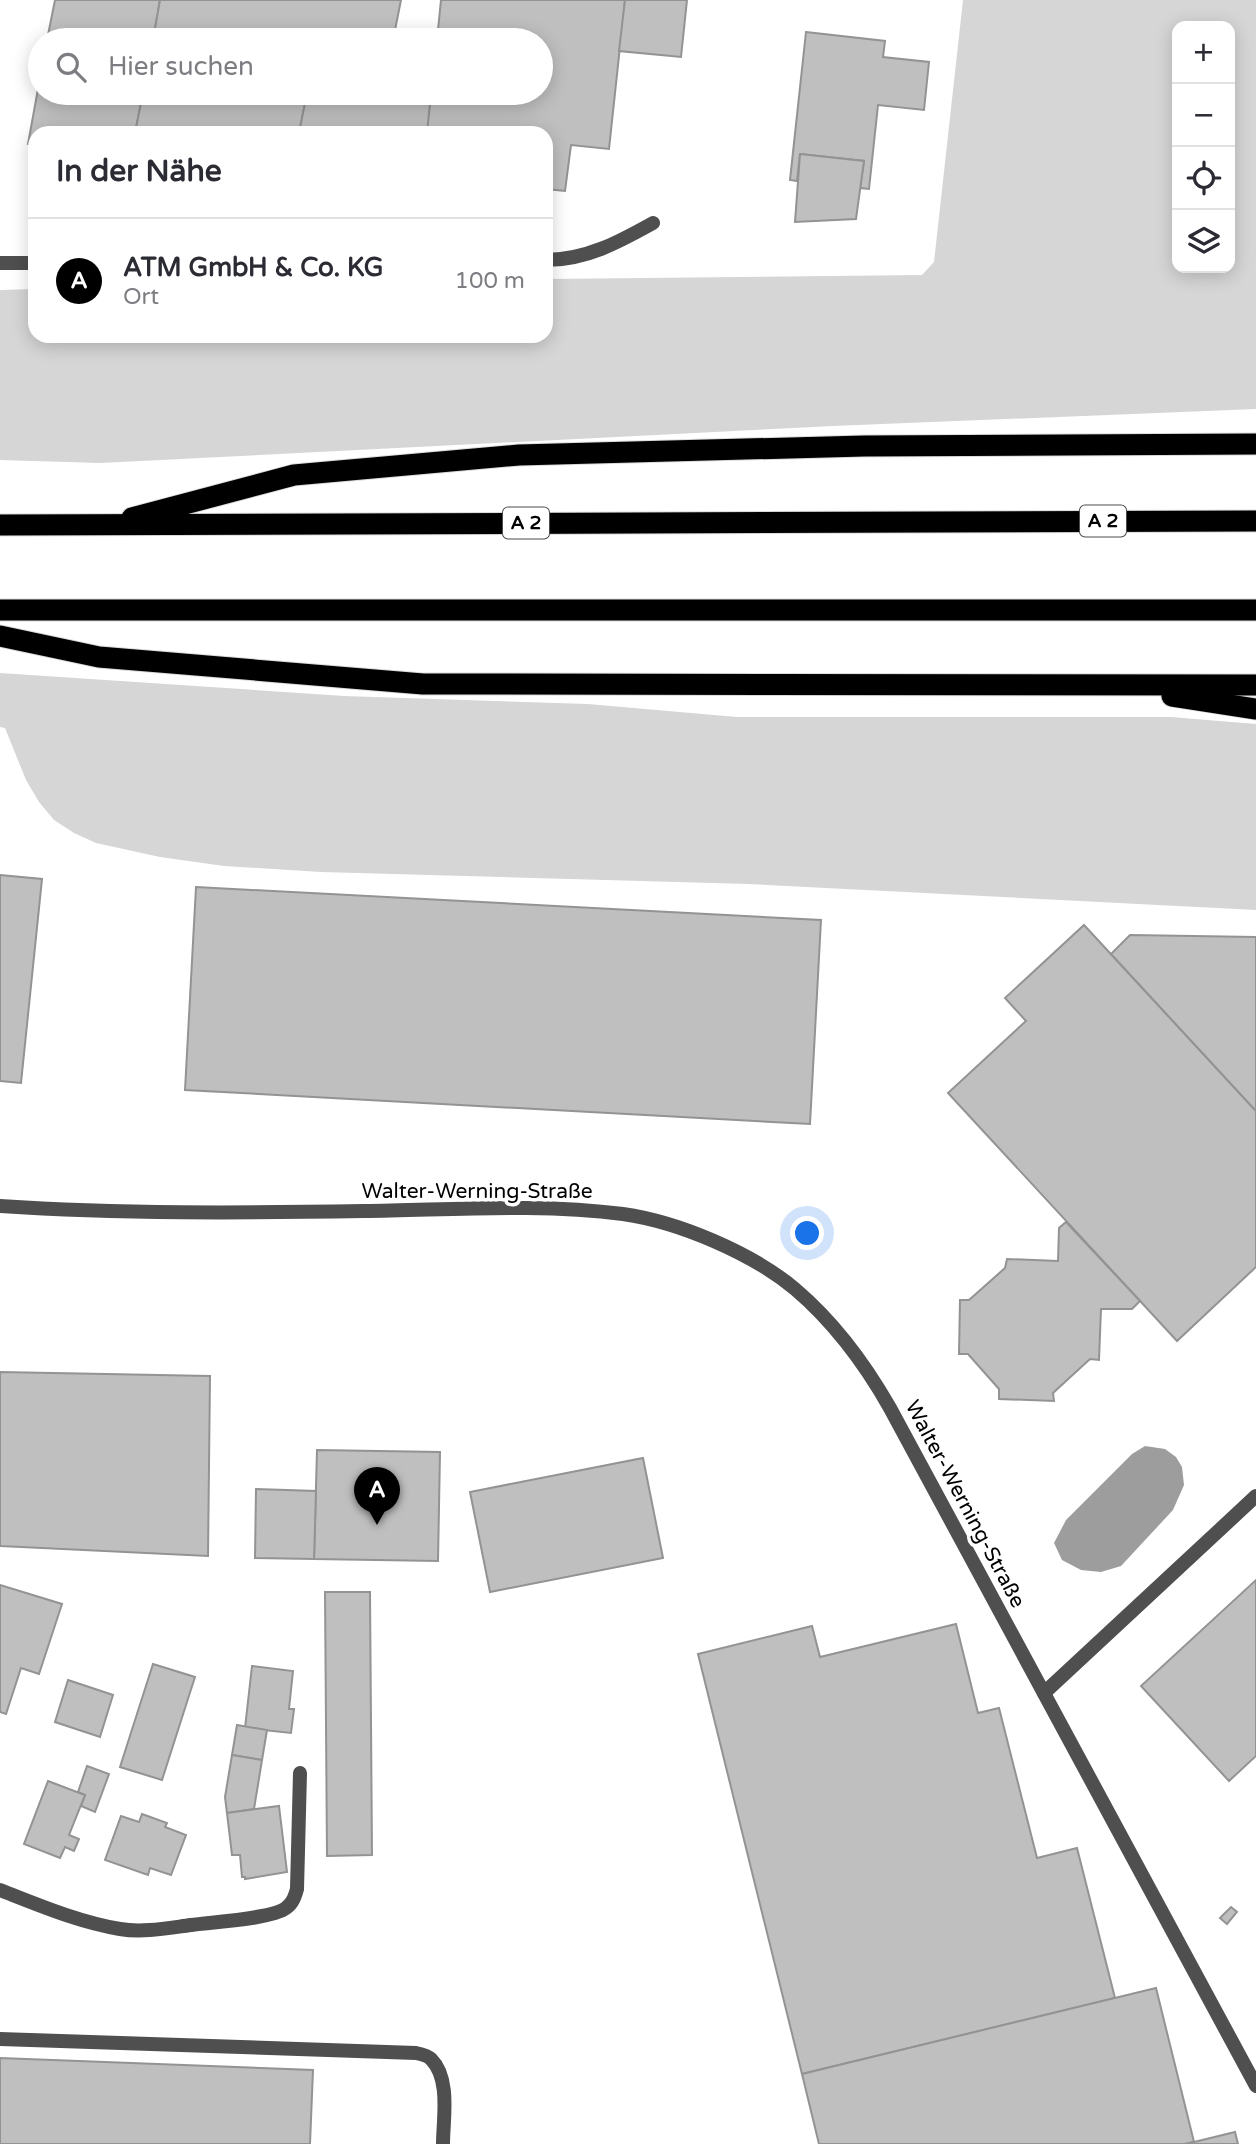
<!DOCTYPE html>
<html lang="de">
<head>
<meta charset="utf-8">
<style>
	:root { --surface:#fff; --page:#f2f2f3; --text:#2b2b33; --muted:#7c7c81; --line:#e1e1e2; --accent:#000 }
	body { margin:0; font-family:"Varela Round",sans-serif; background:var(--page); color:var(--text) }
	.controls { position:absolute; right:21px; top:21px; display:grid; overflow:hidden; border-radius:14px; box-shadow:0 4px 18px #0003 }
	.controls button { width:63px; height:63px; display:grid; place-items:center; padding:0; border:0; border-bottom:2px solid var(--line); background:var(--surface); color:var(--text); font:35px sans-serif }
	.you { position:absolute; left:808px; top:1234px; width:24px; height:24px; margin:-18px; border:5px solid #fff; border-radius:50%; background:#1a73e8; box-shadow:0 0 0 10px #1a73e833 }
	.badge { display:grid; place-items:center; width:46px; height:46px; border-radius:50%; background:var(--accent); color:#fff; font-size:23px; font-weight:700 }
	.pin { position:absolute; translate:-50% -58px; filter:drop-shadow(0 2px 4px #0008) }
	.pin::after { content:''; position:absolute; top:37px; width:24px; height:21px; background:inherit; clip-path:polygon(0 0,100% 0,50% 100%) }
	.list { margin:0; padding:0; list-style:none }
	h2 { display:flex; justify-content:space-between; align-items:center; height:91px; margin:0; padding:0 28px; font-size:30px }
	h2 small { font-size:23px; font-weight:400; color:var(--muted) }
	.list li { display:grid; grid-template-columns:46px 1fr auto; gap:21px; align-items:center; box-sizing:border-box; height:126px; padding:0 28px; border-top:2px solid var(--line) }
	.list b { display:block; font-size:26px; white-space:nowrap }
	.list p { margin:0; font-size:23px; white-space:nowrap; color:var(--muted) }
	.list em { font-size:23px; font-style:normal; color:var(--muted) }
	.icon { flex:none; width:38px; height:38px; fill:none; stroke:currentColor; stroke-width:2; stroke-linecap:round; stroke-linejoin:round }
	.map { position:relative; flex:none; width:1256px; height:2144px; overflow:hidden }
	.search { position:absolute; background:var(--surface); box-shadow:0 4px 18px #0003; left:28px; top:28px; width:525px; height:77px; display:flex; align-items:center; gap:18px; box-sizing:border-box; padding:0 24px; border-radius:38px; color:var(--muted); font-size:26px }
	.panel { position:absolute; background:var(--surface); box-shadow:0 4px 18px #0003; left:28px; top:126px; width:525px; height:217px; border-radius:21px }
	.map>svg:first-child { display:block }
	.green { fill:#d6d6d6; fill-rule:evenodd }
	.water { fill:#9d9d9d }
	.building { fill:#bfbfbf; stroke:#939393; stroke-width:2 }
	.lines { fill:none; stroke-linecap:round; stroke-linejoin:round }
	.highway-casing { stroke:#dbdbdb; stroke-width:23 }
	.lane { stroke:#4f4f4f; stroke-width:14 }
	.street { stroke:#4f4f4f; stroke-width:14 }
	.highway { stroke:#000; stroke-width:21 }
	.labels { text-anchor:middle; dominant-baseline:central; stroke-width:7; stroke-linejoin:round; paint-order:stroke }
	.shield { fill:#fff; stroke:#4c4c4c; stroke-width:2 }
	.shield-label { font-size:19px; font-weight:bold; fill:#000 }
	.street-label { font-size:21px; fill:#000; stroke:#fff }
</style>
</head>
<body>
<div class="map">
<svg width="1256" height="2144" viewBox="0 0 1256 2144">
	<rect width="100%" height="100%" fill="#fff"/>
	<g class="green">
		<path d="M 963,0 L 1256,0 L 1256,409 L 833,426 L 100,463 L 0,460 L 0,290 L 35,289 L 35,336 L 546,336 L 546,279 L 922,275 L 934,262 ZM 1177,26 L 1230,26 L 1230,268 L 1177,268 Z"/>
		<path d="M 0,673 L 344,696 L 588,704 L 737,717 L 1171,717 L 1256,724 L 1256,910 L 748,884 L 321,872 L 224,866 L 160,857 L 96,843 L 74,833 L 54,820 L 39,802 L 26,780 L 5,728 L 0,727 Z"/>
	</g>
	<path class="water" d="M 1145,1446 L 1165,1449 L 1176,1457 L 1182,1467 L 1184,1485 L 1173,1510 L 1121,1566 L 1101,1572 L 1081,1570 L 1062,1560 L 1054,1543 L 1066,1520 L 1132,1454 Z"/>
	<g class="building">
		<path d="M 55,0 L 160,0 L 153,40 L 47,40 Z"/>
		<path d="M 160,0 L 401,0 L 393,40 L 153,40 Z"/>
		<path d="M 441,0 L 625,0 L 609,149 L 571,145 L 565,191 L 546,189 L 546,133 L 464,133 L 427,129 L 431,93 L 541,93 L 541,40 L 437,40 Z"/>
		<path d="M 625,0 L 687,0 L 681,57 L 619,51 Z"/>
		<path d="M 806,32 L 885,41 L 883,57 L 929,62 L 924,110 L 878,105 L 869,189 L 860,188 L 864,161 L 800,154 L 797,181 L 790,180 Z"/>
		<path d="M 40,78 L 40,93 L 143,93 L 135,133 L 35,133 L 35,145 L 28,144 Z"/>
		<path d="M 143,93 L 307,93 L 299,133 L 135,133 Z"/>
		<path d="M 307,93 L 431,93 L 427,133 L 299,133 Z"/>
		<path d="M 800,154 L 864,161 L 856,219 L 795,222 Z"/>
		<path d="M 0,875 L 42,879 L 21,1083 L 0,1081 Z"/>
		<path d="M 196,887 L 821,920 L 810,1124 L 185,1090 Z"/>
		<path d="M 1084,925 L 1256,1111 L 1256,1267 L 1177,1341 L 948,1093 L 1026,1021 L 1005,998 Z"/>
		<path d="M 1130,935 L 1256,937 L 1256,1111 L 1111,954 Z"/>
		<path d="M 1066,1222 L 1140,1301 L 1132,1309 L 1101,1309 L 1099,1360 L 1090,1359 L 1053,1393 L 1054,1401 L 999,1399 L 999,1389 L 968,1354 L 959,1354 L 960,1300 L 969,1300 L 1005,1268 L 1007,1259 L 1058,1261 L 1059,1228 Z"/>
		<path d="M 0,1372 L 210,1376 L 208,1556 L 0,1546 Z"/>
		<path d="M 317,1450 L 440,1452 L 438,1561 L 314,1559 Z"/>
		<path d="M 643,1458 L 663,1558 L 490,1592 L 470,1492 Z"/>
		<path d="M 256,1489 L 316,1491 L 314,1559 L 255,1558 Z"/>
		<path d="M 1256,1580 L 1256,1756 L 1229,1781 L 1141,1686 Z"/>
		<path d="M 0,1585 L 62,1604 L 39,1674 L 21,1668 L 6,1714 L 0,1712 Z"/>
		<path d="M 325,1592 L 370,1592 L 372,1855 L 327,1856 Z"/>
		<path d="M 956,1624 L 978,1713 L 999,1708 L 1037,1858 L 1077,1848 L 1115,1998 L 802,2074 L 698,1654 L 812,1626 L 820,1657 Z"/>
		<path d="M 153,1664 L 195,1677 L 162,1780 L 120,1767 Z"/>
		<path d="M 252,1666 L 293,1671 L 289,1709 L 294,1709 L 291,1733 L 245,1728 Z"/>
		<path d="M 68,1680 L 113,1695 L 100,1737 L 55,1722 Z"/>
		<path d="M 237,1725 L 267,1730 L 262,1760 L 232,1755 Z"/>
		<path d="M 232,1755 L 262,1760 L 254,1809 L 227,1813 L 225,1797 Z"/>
		<path d="M 87,1766 L 109,1774 L 95,1812 L 81,1806 L 85,1795 L 78,1792 Z"/>
		<path d="M 48,1781 L 85,1795 L 69,1835 L 79,1839 L 74,1851 L 65,1847 L 60,1858 L 24,1844 Z"/>
		<path d="M 279,1806 L 287,1872 L 245,1879 L 245,1877 L 242,1877 L 240,1855 L 232,1855 L 227,1813 Z"/>
		<path d="M 142,1814 L 167,1823 L 165,1827 L 186,1835 L 171,1875 L 150,1868 L 148,1875 L 105,1860 L 121,1816 L 139,1822 Z"/>
		<path d="M 1231,1907 L 1237,1912 L 1227,1924 L 1220,1918 Z"/>
		<path d="M 1156,1988 L 1194,2142 L 1185,2144 L 819,2144 L 802,2074 Z"/>
		<path d="M 0,2058 L 313,2070 L 310,2144 L 0,2144 Z"/>
		<path d="M 1235,2132 L 1238,2144 L 1185,2144 L 1194,2142 Z"/>
	</g>
	<g class="lines">
		<g class="highway-casing">
			<g id="highway">
				<path d="M 132,518 L 294,475 L 519,455 L 864,446 L 1256,444"/>
				<path d="M 0,525 L 1256,521"/>
				<path d="M 0,610 L 1256,610"/>
				<path d="M 0,636 L 99,657 L 423,684 L 1256,685"/>
				<path d="M 1172,696 L 1256,709"/>
			</g>
		</g>
		<g class="lane">
			<path d="M 546,260 C 586,260 619,242 653,223"/>
			<path d="M 0,263 L 35,263"/>
			<path d="M 1044,1693 L 1256,1496"/>
			<path d="M 191,1925 C 211,1922 272,1919 286,1908 C 293,1903 295,1896 297,1889 L 300,1773"/>
			<path d="M 0,2039 L 416,2053 C 421,2054 428,2056 431,2059 C 451,2079 443,2119 443,2144"/>
		</g>
		<g class="street">
			<path d="M 0,1206 C 122,1214 242,1213 364,1211 C 450,1210 538,1203 623,1214 C 679,1222 752,1253 795,1289 C 835,1323 865,1364 890,1408 L 1256,2086"/>
			<path d="M 0,1890 C 39,1905 78,1922 120,1929 C 143,1933 168,1928 191,1925"/>
		</g>
		<use href="#highway" class="highway"/>
	</g>
	<g class="labels">
		<g class="shield">
			<rect x="1080" y="505.5" width="46" height="31" rx="5"/>
			<rect x="503" y="507.5" width="46" height="31" rx="5"/>
		</g>
		<g class="shield-label">
			<text x="1103" y="521">A 2</text>
			<text x="526" y="523">A 2</text>
		</g>
		<g class="street-label">
			<text x="477" y="1191">Walter-Werning-Straße</text>
			<text transform="translate(965 1504) rotate(62)">Walter-Werning-Straße</text>
		</g>
	</g>
</svg>
<div class="controls">
<button>+</button>
<button>−</button>
<button><svg class="icon" aria-label="locate" viewBox="0 0 24 24"><circle cx="12" cy="12" r="6"/><path d="M12 2v4M12 18v4M2 12h4M18 12h4"/></svg></button>
<button><svg class="icon" aria-label="layers" viewBox="0 0 24 24"><path d="M12 4l9 5-9 5-9-5zM3 14l9 5 9-5"/></svg></button>
</div>
<div class="you"></div>
<div class="pin badge" style="left:377px;top:1525px">A</div>
<div class="search"><svg class="icon" aria-label="search" viewBox="0 0 24 24"><circle cx="10" cy="10" r="6"/><path d="M15 15l6 6"/></svg>Hier suchen</div>
<section class="panel">
<h2>In der Nähe<small></small></h2>
<ul class="list">
<li><span class="badge">A</span><div><b>ATM GmbH &amp; Co. KG</b><p>Ort</p></div><em>100 m</em></li>
</ul>
</section>
</div>
</body>
</html>
